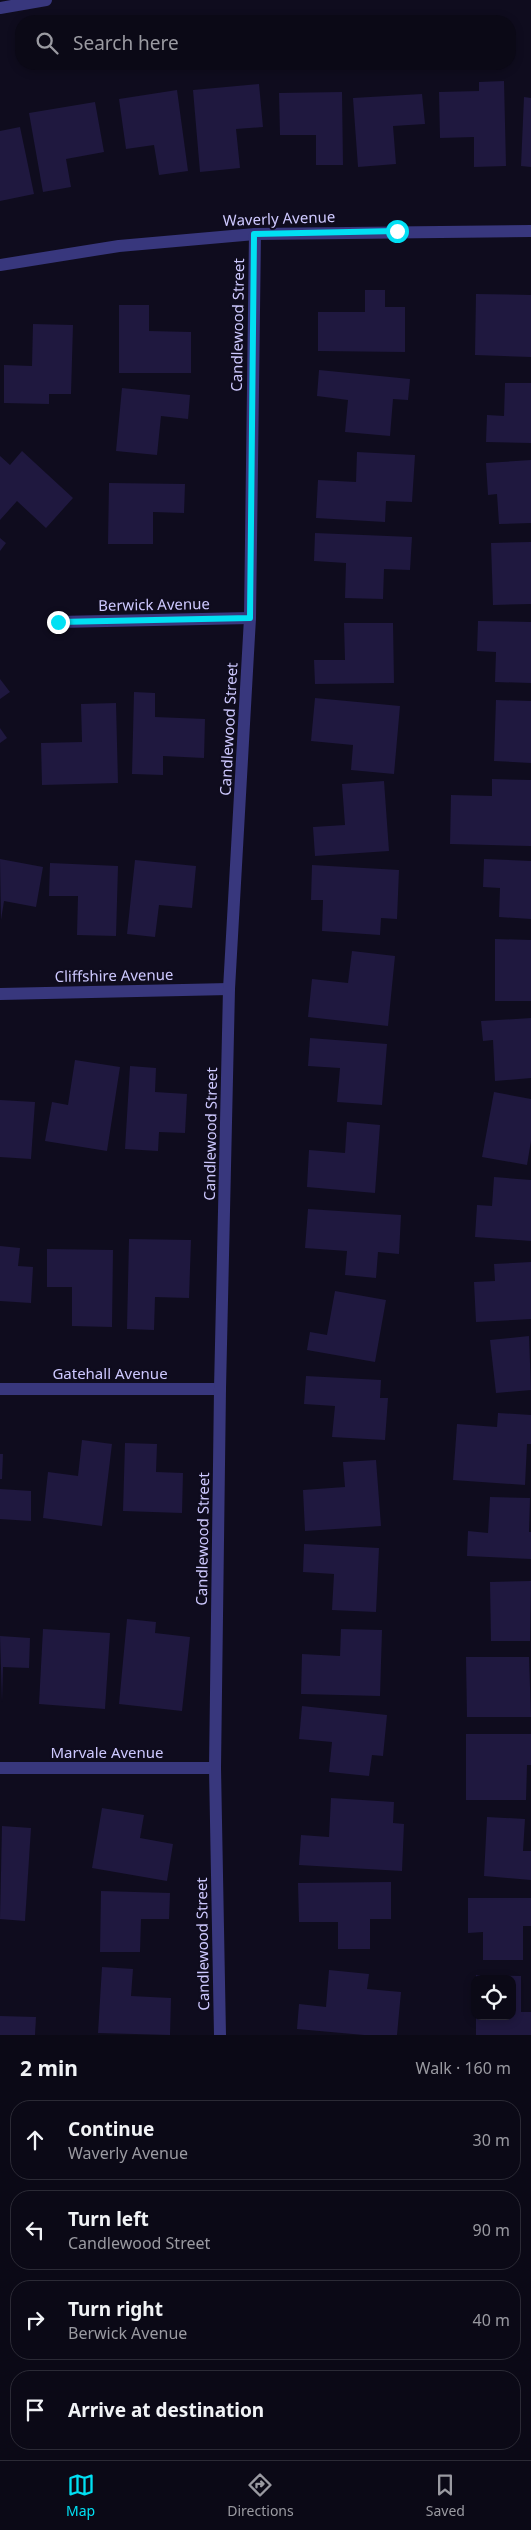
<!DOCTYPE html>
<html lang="en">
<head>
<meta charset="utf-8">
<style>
	:root { --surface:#0b0916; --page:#191723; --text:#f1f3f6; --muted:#9a9aa1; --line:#2b2a35; --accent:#01e0f3 }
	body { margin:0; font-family:"Noto Sans",sans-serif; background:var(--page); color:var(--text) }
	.controls { position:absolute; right:15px; bottom:15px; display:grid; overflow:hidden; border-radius:10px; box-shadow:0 2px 8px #0003 }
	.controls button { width:45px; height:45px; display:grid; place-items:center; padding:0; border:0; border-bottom:1px solid var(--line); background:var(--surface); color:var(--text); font:25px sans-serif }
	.stop { position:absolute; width:15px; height:15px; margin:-11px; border:4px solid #01e0f3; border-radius:50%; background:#fff }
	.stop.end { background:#01e0f3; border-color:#fff; box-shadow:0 1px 5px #0008 }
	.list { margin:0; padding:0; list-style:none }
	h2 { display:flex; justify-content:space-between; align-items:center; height:65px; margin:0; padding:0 20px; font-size:21px }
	h2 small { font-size:16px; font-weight:400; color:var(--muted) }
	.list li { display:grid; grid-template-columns:32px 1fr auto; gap:15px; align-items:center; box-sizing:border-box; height:80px; margin:0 10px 10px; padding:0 10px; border:1px solid var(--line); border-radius:20px }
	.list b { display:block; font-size:19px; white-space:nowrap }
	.list p { margin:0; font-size:16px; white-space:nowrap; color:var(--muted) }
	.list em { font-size:16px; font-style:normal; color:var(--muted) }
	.icon { flex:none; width:28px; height:28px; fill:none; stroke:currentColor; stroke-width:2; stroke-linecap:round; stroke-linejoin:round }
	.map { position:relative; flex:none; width:531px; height:2035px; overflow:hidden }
	.search { position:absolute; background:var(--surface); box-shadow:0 2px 8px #0003; left:15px; right:15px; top:15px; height:55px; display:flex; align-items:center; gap:12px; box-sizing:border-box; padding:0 18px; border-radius:20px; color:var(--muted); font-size:19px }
	.sheet { height:425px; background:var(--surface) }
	nav { display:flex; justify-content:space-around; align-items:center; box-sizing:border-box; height:70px; border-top:1px solid var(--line); background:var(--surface); font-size:14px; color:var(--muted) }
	nav a { display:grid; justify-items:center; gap:2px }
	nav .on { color:var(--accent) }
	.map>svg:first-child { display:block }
	.building { fill:#1f183f }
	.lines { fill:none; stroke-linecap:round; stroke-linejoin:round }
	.minor { stroke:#38377d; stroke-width:12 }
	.tertiary { stroke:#38377d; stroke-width:12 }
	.route { stroke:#01e0f3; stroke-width:6 }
	.labels { text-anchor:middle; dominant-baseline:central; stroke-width:4; stroke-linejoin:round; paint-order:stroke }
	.street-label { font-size:15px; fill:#cec9ff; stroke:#0f0c1e }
</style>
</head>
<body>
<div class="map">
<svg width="531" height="2035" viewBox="0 0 531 2035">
	<rect width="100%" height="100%" fill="#0f0c1e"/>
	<g class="building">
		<path d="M 504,81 L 506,166 L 474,167 L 474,137 L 440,138 L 439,92 L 479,91 L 479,82 Z"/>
		<path d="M 259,84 L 263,127 L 236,129 L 240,168 L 200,172 L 193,90 Z"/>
		<path d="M 177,90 L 188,171 L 159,175 L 154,145 L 126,149 L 119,99 Z"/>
		<path d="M 342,92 L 343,165 L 316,165 L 316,135 L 280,135 L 279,93 Z"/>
		<path d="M 422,94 L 425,124 L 393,126 L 396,164 L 358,167 L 353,98 Z"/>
		<path d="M 524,97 L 531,98 L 531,167 L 521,166 Z"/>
		<path d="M 95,102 L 104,152 L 66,159 L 71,187 L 43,192 L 29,113 Z"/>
		<path d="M 20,127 L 34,194 L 0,201 L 0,131 Z"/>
		<path d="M 365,290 L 385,290 L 385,307 L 405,307 L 405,352 L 318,351 L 318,312 L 365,312 Z"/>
		<path d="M 476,294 L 531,295 L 531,357 L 475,355 Z"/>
		<path d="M 119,305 L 149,305 L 149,331 L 191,332 L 191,373 L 119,373 Z"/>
		<path d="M 33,324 L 73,325 L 71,394 L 49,394 L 49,404 L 4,403 L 4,365 L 32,366 Z"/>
		<path d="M 319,370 L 410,379 L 408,400 L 393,399 L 390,436 L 345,432 L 348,400 L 317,396 Z"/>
		<path d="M 505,383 L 531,383 L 531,443 L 486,442 L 487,415 L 504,416 Z"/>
		<path d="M 122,388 L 190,395 L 188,419 L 161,416 L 157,455 L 116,451 Z"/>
		<path d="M 22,451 L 73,498 L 46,528 L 17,501 L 0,520 L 0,456 L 10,465 Z"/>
		<path d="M 357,452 L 415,455 L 412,502 L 386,501 L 385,522 L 316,518 L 318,480 L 356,482 Z"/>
		<path d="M 531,460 L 531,523 L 499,524 L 497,494 L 488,495 L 486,463 Z"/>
		<path d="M 109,483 L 185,484 L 184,513 L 153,512 L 153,544 L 108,544 Z"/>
		<path d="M 315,533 L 412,537 L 410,570 L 384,569 L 383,599 L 345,598 L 346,563 L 314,561 Z"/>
		<path d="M 0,538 L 6,543 L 0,551 Z"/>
		<path d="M 531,542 L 531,604 L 493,605 L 491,543 Z"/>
		<path d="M 478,621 L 531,622 L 531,683 L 495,682 L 496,652 L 477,651 Z"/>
		<path d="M 344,623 L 393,623 L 394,683 L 315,684 L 314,660 L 345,660 Z"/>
		<path d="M 0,679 L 10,692 L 0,699 Z"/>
		<path d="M 134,692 L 155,693 L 155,717 L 205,719 L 204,758 L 163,756 L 163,775 L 132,774 Z"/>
		<path d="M 315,698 L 400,706 L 394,774 L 351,770 L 353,745 L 311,741 Z"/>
		<path d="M 496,700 L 531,701 L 531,763 L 494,761 Z"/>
		<path d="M 116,703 L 118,783 L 42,785 L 41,743 L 82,742 L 81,704 Z"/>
		<path d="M 0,728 L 7,738 L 0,743 Z"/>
		<path d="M 492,779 L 531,780 L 531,846 L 450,844 L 451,795 L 492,796 Z"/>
		<path d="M 384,781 L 389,851 L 315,856 L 313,827 L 345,825 L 342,784 Z"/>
		<path d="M 0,859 L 43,867 L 36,907 L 4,901 L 1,920 Z"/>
		<path d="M 484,859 L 531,861 L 531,919 L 499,917 L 500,888 L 483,887 Z"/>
		<path d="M 135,860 L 196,866 L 192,908 L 159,905 L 155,937 L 127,934 Z"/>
		<path d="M 50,863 L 118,866 L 116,936 L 77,935 L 78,896 L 49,896 Z"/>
		<path d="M 312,865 L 399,870 L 397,919 L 381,918 L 380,935 L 322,931 L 323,900 L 311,900 Z"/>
		<path d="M 495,939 L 531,940 L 531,1001 L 495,1001 Z"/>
		<path d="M 352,951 L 395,956 L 388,1026 L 308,1017 L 312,979 L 348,983 Z"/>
		<path d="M 531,1018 L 531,1078 L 495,1081 L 493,1040 L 483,1041 L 481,1021 Z"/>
		<path d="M 310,1038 L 387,1044 L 382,1105 L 337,1102 L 340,1068 L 308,1066 Z"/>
		<path d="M 75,1060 L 120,1067 L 107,1151 L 45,1141 L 52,1102 L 68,1105 Z"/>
		<path d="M 130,1066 L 156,1068 L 155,1092 L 187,1094 L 185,1133 L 159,1132 L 158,1151 L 125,1149 Z"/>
		<path d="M 494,1092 L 531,1099 L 531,1141 L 527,1165 L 482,1157 Z"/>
		<path d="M 0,1100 L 35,1102 L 31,1159 L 0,1157 Z"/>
		<path d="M 347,1122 L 380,1125 L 375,1193 L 307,1187 L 309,1150 L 345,1153 Z"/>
		<path d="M 494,1177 L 531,1180 L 531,1241 L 475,1237 L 477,1205 L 492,1206 Z"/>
		<path d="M 308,1209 L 401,1215 L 399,1254 L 378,1252 L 376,1278 L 345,1275 L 347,1251 L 305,1248 Z"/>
		<path d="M 129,1239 L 191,1240 L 189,1298 L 155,1297 L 154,1330 L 127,1329 Z"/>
		<path d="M 0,1246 L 20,1248 L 18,1266 L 33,1267 L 31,1303 L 0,1301 Z"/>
		<path d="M 47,1249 L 113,1250 L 112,1327 L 72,1326 L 72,1287 L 47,1287 Z"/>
		<path d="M 531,1262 L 531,1319 L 476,1322 L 474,1282 L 495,1281 L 494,1264 Z"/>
		<path d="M 335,1291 L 386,1300 L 375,1362 L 307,1350 L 310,1332 L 327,1335 Z"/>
		<path d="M 529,1336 L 531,1390 L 496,1393 L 490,1340 Z"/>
		<path d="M 306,1376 L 381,1380 L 380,1398 L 388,1398 L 385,1440 L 332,1437 L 335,1406 L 304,1404 Z"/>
		<path d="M 498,1413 L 531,1415 L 531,1444 L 527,1444 L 525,1485 L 453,1480 L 457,1424 L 497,1427 Z"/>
		<path d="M 82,1440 L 112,1444 L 102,1526 L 43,1518 L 48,1472 L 78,1476 Z"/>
		<path d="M 125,1443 L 157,1444 L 156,1472 L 183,1473 L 182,1513 L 123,1511 Z"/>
		<path d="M 0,1454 L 3,1454 L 2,1479 L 0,1479 Z"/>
		<path d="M 376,1460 L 381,1526 L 305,1531 L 303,1490 L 345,1487 L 343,1462 Z"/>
		<path d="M 0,1489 L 31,1491 L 31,1521 L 0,1519 Z"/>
		<path d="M 490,1497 L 530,1498 L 529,1532 L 531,1532 L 531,1559 L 467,1556 L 468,1531 L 488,1533 Z"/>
		<path d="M 304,1544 L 379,1548 L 376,1612 L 332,1610 L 334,1574 L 303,1572 Z"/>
		<path d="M 531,1581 L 530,1641 L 491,1641 L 490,1582 Z"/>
		<path d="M 127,1619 L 156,1622 L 155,1633 L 190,1637 L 182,1711 L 119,1704 Z"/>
		<path d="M 43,1629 L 110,1633 L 105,1709 L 39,1704 Z"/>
		<path d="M 341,1629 L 382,1630 L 380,1696 L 301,1694 L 302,1654 L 340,1656 Z"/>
		<path d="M 0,1636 L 30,1638 L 29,1668 L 3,1667 L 2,1702 Z"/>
		<path d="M 466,1657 L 529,1657 L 531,1717 L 467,1717 Z"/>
		<path d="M 302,1706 L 387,1715 L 383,1756 L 372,1755 L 369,1776 L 329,1772 L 332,1742 L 299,1739 Z"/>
		<path d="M 466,1734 L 531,1734 L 531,1765 L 527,1765 L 526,1800 L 466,1800 Z"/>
		<path d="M 331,1798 L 394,1802 L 393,1823 L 404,1824 L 402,1871 L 299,1865 L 301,1835 L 329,1837 Z"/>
		<path d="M 102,1808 L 144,1815 L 140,1838 L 173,1844 L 167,1881 L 92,1868 Z"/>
		<path d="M 487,1817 L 525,1819 L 523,1851 L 531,1851 L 531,1880 L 484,1876 Z"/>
		<path d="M 2,1826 L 31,1828 L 25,1921 L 0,1919 Z"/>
		<path d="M 391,1882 L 391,1919 L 370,1919 L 370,1949 L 338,1949 L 338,1922 L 299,1922 L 298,1883 Z"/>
		<path d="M 101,1891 L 170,1893 L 169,1919 L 141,1919 L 140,1952 L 100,1952 Z"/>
		<path d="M 468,1898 L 531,1898 L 531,1926 L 523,1926 L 523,1960 L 483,1960 L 483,1932 L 468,1933 Z"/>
		<path d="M 102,1967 L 133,1969 L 131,1996 L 171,1998 L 170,2035 L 98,2033 Z"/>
		<path d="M 329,1970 L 369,1974 L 367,1989 L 401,1992 L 397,2035 L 364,2035 L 297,2029 L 299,2004 L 326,2007 Z"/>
		<path d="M 476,1975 L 521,1976 L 521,2012 L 531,2012 L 531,2035 L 476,2035 L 476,2016 L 512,2016 L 512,1979 L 476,1979 Z"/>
		<path d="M 0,2016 L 36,2017 L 35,2035 L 0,2035 Z"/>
	</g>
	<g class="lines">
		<g class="minor">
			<path d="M 0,265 L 119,246 L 255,234 L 531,231"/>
			<path d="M 58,622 L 250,618"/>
			<path d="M 0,994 L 229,989"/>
			<path d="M 0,1389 L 220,1389"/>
			<path d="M 0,1768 L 215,1768"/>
			<path d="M 220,2035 L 215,1768 L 220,1389 L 229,989 L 250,618 L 255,234"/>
		</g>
		<path class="tertiary" d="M 0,8 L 46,0"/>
	</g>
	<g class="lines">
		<path class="route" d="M 58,622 L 250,618 L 254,234 L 397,231"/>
	</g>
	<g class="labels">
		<g class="street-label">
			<text transform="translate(279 218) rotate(-2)">Waverly Avenue</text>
			<text transform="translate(237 325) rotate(-89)">Candlewood Street</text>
			<text transform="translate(154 604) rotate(-1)">Berwick Avenue</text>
			<text transform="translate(228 729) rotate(-87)">Candlewood Street</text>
			<text transform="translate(114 975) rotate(-1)">Cliffshire Avenue</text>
			<text transform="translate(210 1134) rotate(-89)">Candlewood Street</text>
			<text x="110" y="1373">Gatehall Avenue</text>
			<text transform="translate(202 1539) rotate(-89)">Candlewood Street</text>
			<text x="107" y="1752">Marvale Avenue</text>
			<text transform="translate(202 1944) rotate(-91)">Candlewood Street</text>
		</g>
	</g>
</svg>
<div class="controls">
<button><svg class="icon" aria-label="locate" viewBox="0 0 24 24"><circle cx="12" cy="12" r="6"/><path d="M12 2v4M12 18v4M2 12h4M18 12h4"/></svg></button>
</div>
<div class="stop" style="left:397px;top:231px"></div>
<div class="stop end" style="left:58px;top:622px"></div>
<div class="search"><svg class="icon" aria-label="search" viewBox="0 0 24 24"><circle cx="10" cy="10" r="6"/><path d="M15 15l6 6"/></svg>Search here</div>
</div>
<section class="sheet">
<h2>2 min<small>Walk · 160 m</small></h2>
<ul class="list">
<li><svg class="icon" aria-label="ahead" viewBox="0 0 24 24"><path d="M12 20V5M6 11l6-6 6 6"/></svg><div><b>Continue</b><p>Waverly Avenue</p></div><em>30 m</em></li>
<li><svg class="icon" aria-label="left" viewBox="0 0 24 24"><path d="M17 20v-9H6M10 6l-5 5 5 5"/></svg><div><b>Turn left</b><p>Candlewood Street</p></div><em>90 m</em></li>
<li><svg class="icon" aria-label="right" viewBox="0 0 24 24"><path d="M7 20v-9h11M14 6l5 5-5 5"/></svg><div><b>Turn right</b><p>Berwick Avenue</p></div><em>40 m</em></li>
<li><svg class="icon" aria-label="arrive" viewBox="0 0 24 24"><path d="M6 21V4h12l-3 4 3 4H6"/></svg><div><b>Arrive at destination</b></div></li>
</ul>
</section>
<nav>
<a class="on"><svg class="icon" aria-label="map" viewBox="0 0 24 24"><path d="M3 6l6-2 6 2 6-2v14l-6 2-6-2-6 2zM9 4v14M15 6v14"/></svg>Map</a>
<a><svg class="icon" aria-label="directions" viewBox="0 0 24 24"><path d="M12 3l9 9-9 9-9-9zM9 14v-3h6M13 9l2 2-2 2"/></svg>Directions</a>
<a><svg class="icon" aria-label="saved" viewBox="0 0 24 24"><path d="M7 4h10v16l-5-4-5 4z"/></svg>Saved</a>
</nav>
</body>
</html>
